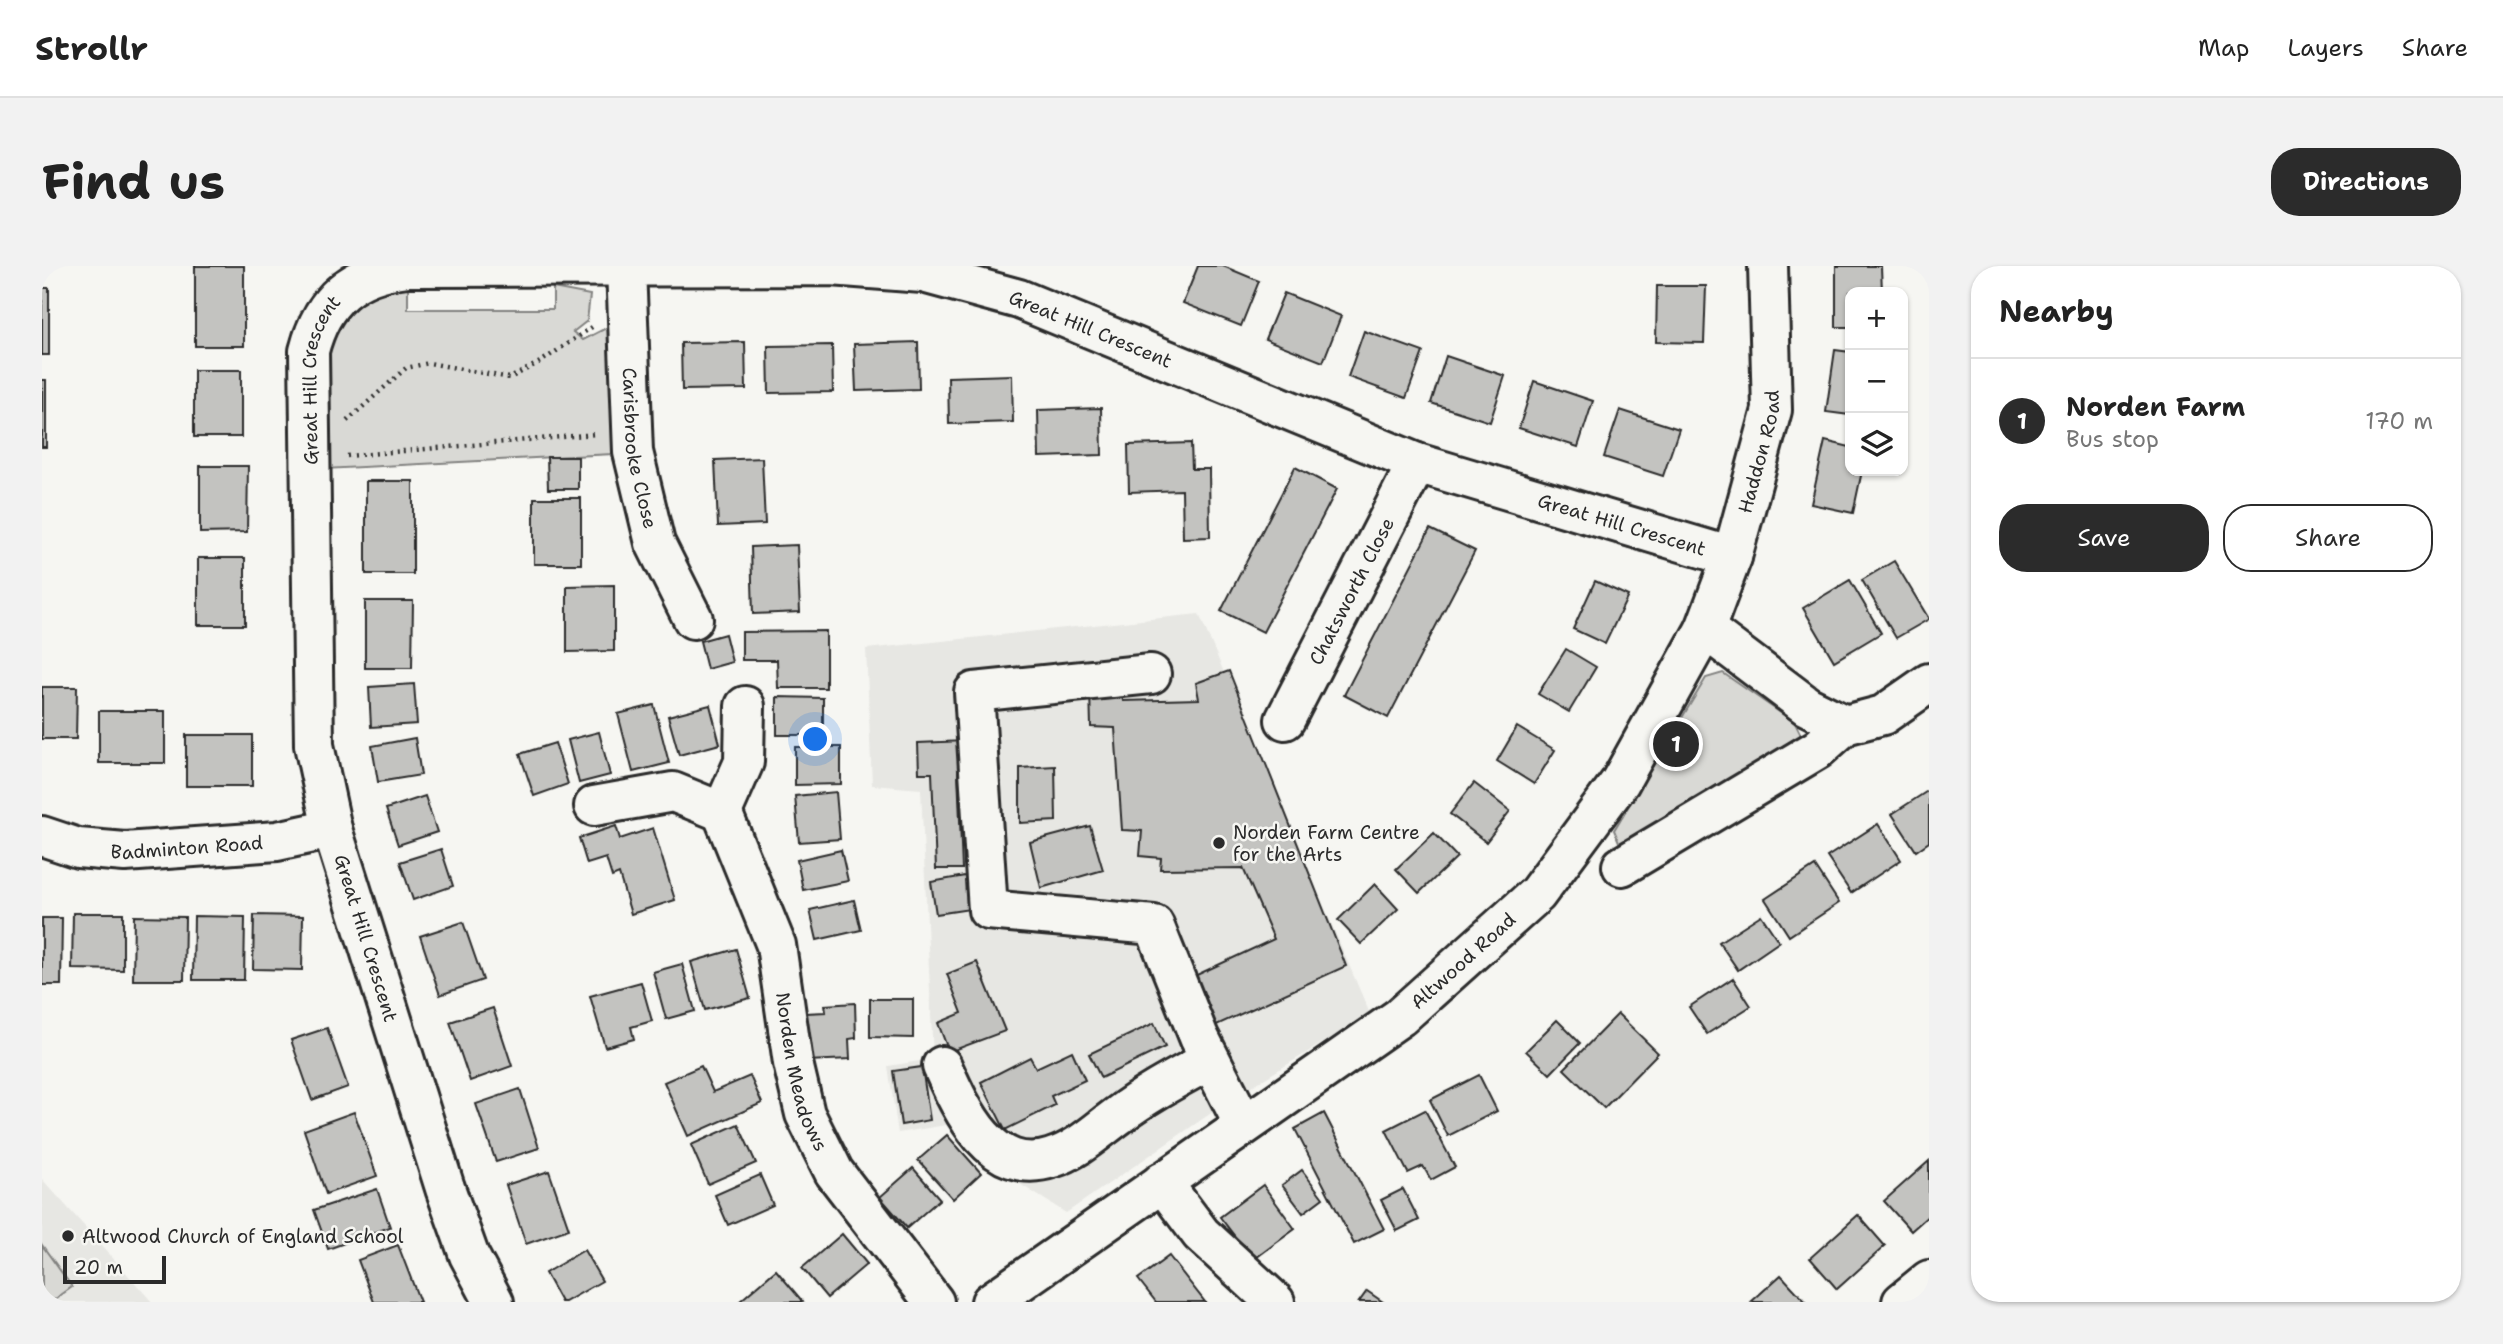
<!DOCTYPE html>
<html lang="en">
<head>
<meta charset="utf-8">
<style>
	:root { --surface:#fff; --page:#f2f2f2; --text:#222; --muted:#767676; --line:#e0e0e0; --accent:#2b2b2b }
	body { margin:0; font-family:"Shantell Sans",sans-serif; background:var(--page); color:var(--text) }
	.controls { position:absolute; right:21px; top:21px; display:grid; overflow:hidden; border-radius:14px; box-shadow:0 2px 5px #0004 }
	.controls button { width:63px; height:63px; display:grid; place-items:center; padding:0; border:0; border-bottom:2px solid var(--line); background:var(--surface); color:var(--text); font:35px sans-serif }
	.scale { position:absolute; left:21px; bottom:18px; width:103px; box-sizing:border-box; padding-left:7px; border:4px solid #2b2b2b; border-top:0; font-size:19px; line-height:24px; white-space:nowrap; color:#2b2b2b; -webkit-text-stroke:5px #f6f6f2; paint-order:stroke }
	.you { position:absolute; left:774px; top:474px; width:24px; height:24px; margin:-18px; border:5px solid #fff; border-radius:50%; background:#1a73e8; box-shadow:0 0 0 10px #1a73e833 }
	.badge { display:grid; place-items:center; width:46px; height:46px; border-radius:50%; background:var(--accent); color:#fff; font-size:23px; font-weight:700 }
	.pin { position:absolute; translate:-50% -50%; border:4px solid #fff; box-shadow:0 2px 7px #0006 }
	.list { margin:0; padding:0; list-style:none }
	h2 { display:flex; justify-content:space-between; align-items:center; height:91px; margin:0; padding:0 28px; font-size:30px }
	h2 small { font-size:23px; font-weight:400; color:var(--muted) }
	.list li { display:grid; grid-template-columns:46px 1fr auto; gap:21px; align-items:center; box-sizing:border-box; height:126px; padding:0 28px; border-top:2px solid var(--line) }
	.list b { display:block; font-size:26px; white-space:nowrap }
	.list p { margin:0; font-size:23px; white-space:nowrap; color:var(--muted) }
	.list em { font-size:23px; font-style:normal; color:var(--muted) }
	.actions { display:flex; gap:14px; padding:21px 28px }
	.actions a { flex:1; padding:16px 0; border:2px solid var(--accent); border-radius:28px; text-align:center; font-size:24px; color:var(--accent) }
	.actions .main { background:var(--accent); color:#fff }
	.icon { flex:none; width:38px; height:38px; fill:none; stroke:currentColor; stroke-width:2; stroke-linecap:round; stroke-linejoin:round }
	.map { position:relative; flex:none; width:1887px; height:1036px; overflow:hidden; border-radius:28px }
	header { display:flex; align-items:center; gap:42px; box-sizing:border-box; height:98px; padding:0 35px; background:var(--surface); border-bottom:2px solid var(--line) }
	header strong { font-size:33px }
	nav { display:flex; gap:38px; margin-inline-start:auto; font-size:24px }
	.intro { display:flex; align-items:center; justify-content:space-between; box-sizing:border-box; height:168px; padding:0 42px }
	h1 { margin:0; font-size:49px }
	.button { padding:18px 32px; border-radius:28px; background:var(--accent); color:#fff; font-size:24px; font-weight:700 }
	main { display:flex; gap:42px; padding:0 42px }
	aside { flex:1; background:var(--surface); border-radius:28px; box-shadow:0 2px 5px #0004 }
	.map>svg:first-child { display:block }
	.built { fill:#e7e7e3 }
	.green { fill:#d9d9d5; stroke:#828280; stroke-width:2 }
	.building { fill:#c3c3c0; stroke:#2b2b2b; stroke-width:2 }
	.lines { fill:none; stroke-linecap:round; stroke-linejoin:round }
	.minor-casing { stroke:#2b2b2b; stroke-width:44 }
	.path { stroke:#2b2b2b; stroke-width:4.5; stroke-dasharray:2 5; stroke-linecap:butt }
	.minor { stroke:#f6f6f2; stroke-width:38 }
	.poi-dot { fill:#2b2b2b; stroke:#f6f6f2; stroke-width:2.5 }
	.labels { text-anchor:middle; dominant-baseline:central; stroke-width:5; stroke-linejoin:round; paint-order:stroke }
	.street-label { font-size:19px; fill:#2b2b2b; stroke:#f6f6f2 }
	.poi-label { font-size:19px; fill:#2b2b2b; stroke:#f6f6f2; text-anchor:start }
</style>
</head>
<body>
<header>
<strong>Strollr</strong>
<nav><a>Map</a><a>Layers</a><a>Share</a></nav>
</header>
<div class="intro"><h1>Find us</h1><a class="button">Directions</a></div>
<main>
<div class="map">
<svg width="1887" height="1036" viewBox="0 0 1887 1036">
	<rect width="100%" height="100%" fill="#f6f6f2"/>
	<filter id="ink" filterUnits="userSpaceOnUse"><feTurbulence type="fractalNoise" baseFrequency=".0143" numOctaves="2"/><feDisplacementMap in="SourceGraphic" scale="14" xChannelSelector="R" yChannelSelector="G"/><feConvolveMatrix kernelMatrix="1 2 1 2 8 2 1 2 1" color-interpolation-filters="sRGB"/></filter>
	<g filter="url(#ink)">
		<g class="built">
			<path d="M 1157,348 L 1328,748 L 1194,830 L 1024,947 L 940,894 L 904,859 L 856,867 L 846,800 L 891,793 L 879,523 L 830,519 L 824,383 Z"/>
			<path d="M 0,913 L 103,1028 L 110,1036 L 0,1036 Z"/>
		</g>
		<g class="green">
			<path d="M 345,22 L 366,22 L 366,43 L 511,43 L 511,22 L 548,29 L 545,55 L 531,66 L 541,74 L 570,59 L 571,188 L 282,203 L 281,87 L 307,42 Z"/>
			<path d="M 1681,407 L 1753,457 L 1759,469 L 1580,583 L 1572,564 L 1664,412 Z"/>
			<path d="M 0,979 L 30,1021 L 9,1036 L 0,1036 Z"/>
		</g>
		<g class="building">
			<rect x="153" y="0" width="49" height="80"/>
			<path d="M 1156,0 L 1181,0 L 1217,15 L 1199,60 L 1141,37 Z"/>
			<path d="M 1794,0 L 1839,0 L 1840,26 L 1808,26 L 1808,61 L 1794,61 Z"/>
			<path d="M 1615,20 L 1664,20 L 1662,77 L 1614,76 Z"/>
			<rect x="0" y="22" width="7" height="67"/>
			<path d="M 1242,27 L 1299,50 L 1281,96 L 1223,73 Z"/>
			<path d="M 1322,65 L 1381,86 L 1364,132 L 1306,111 Z"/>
			<path d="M 703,76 L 704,123 L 640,124 L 639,77 Z"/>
			<path d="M 876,76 L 877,123 L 814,125 L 812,78 Z"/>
			<path d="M 790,79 L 791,126 L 727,127 L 726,80 Z"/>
			<path d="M 1793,84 L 1808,86 L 1808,149 L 1784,146 Z"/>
			<path d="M 1404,90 L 1463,110 L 1448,156 L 1389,137 Z"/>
			<rect x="152" y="104" width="47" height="67"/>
			<path d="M 970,109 L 971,156 L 907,158 L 906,111 Z"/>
			<rect x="0" y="114" width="4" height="67"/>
			<path d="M 1492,115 L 1551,135 L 1536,181 L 1477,162 Z"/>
			<path d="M 1059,142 L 1060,189 L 997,191 L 996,144 Z"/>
			<path d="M 1578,144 L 1637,163 L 1621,210 L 1562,191 Z"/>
			<path d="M 1783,175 L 1808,181 L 1808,205 L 1820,205 L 1811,247 L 1769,238 Z"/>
			<path d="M 1149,177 L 1150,203 L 1167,203 L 1168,271 L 1141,272 L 1140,224 L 1087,226 L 1086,179 Z"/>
			<path d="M 505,191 L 536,191 L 536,223 L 506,223 Z"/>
			<path d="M 720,192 L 723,258 L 676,260 L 673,194 Z"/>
			<path d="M 158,200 L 206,200 L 205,266 L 158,267 Z"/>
			<path d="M 1253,201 L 1295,223 L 1221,366 L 1179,345 Z"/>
			<rect x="324" y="215" width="47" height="93"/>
			<rect x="492" y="232" width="47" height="66"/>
			<path d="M 1388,263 L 1433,285 L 1346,452 L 1302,429 Z"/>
			<path d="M 755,279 L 758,346 L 711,348 L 709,281 Z"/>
			<rect x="156" y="292" width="47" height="67"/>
			<path d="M 1852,295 L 1887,353 L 1854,372 L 1820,314 Z"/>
			<path d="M 1808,314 L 1839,367 L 1792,395 L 1761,342 Z"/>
			<path d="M 1553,315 L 1586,330 L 1563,378 L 1531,363 Z"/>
			<path d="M 572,319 L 572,385 L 525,386 L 525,320 Z"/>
			<path d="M 323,335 L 371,335 L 370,402 L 323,402 Z"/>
			<path d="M 784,365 L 784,422 L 736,422 L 735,394 L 700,394 L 700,366 Z"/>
			<path d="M 683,368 L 690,396 L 665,403 L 658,375 Z"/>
			<path d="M 1524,383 L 1554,401 L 1527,446 L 1496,428 Z"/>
			<path d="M 1187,405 L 1304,700 L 1168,762 L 1146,713 L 1232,673 L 1201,602 L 1118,603 L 1119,592 L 1098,590 L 1100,565 L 1080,564 L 1073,462 L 1049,461 L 1048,422 L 1077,414 L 1081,435 L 1157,433 L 1154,417 Z"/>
			<path d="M 372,418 L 375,458 L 329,461 L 327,421 Z"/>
			<path d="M 0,421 L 35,421 L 34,473 L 0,473 Z"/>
			<path d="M 735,431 L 781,432 L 781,469 L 735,469 Z"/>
			<path d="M 612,439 L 627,497 L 591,506 L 576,448 Z"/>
			<path d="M 668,439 L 678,478 L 637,489 L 626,450 Z"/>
			<rect x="57" y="445" width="66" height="52"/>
			<path d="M 1475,461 L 1513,484 L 1492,518 L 1455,495 Z"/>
			<path d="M 557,466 L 568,509 L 537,517 L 526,474 Z"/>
			<rect x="144" y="469" width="66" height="51"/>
			<path d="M 373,472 L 379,509 L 336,516 L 330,480 Z"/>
			<path d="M 923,475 L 924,506 L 916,506 L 920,603 L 894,603 L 890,507 L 877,507 L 876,477 Z"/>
			<path d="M 513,477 L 526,518 L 492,530 L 478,488 Z"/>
			<path d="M 753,481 L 799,481 L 799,518 L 753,519 Z"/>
			<path d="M 1013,500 L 1014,555 L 978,557 L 978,502 Z"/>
			<path d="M 1432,517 L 1468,545 L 1444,576 L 1408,548 Z"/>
			<path d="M 1887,524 L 1887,576 L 1874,585 L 1850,548 Z"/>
			<path d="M 794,526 L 798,573 L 757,576 L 753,530 Z"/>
			<path d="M 383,530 L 395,566 L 356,579 L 344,543 Z"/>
			<path d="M 1836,558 L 1859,594 L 1809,627 L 1785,591 Z"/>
			<path d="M 574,560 L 578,573 L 611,562 L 633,634 L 589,648 L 577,608 L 570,611 L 564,592 L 545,598 L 537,572 Z"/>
			<path d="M 1048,560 L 1061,604 L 999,622 L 988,576 Z"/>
			<path d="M 1392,567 L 1415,591 L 1377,627 L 1354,603 Z"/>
			<path d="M 399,583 L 411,620 L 371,634 L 358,596 Z"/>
			<path d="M 799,584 L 806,615 L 761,624 L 755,594 Z"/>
			<path d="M 1773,600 L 1797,637 L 1747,670 L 1723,633 Z"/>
			<path d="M 923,610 L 928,643 L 894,648 L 889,616 Z"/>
			<path d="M 1333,618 L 1356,643 L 1319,678 L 1296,654 Z"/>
			<path d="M 812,634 L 819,664 L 775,674 L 768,644 Z"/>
			<path d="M 31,647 L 81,647 L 81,704 L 30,703 Z"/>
			<path d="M 212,649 L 261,650 L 260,704 L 211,703 Z"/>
			<path d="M 1719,649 L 1737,676 L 1696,704 L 1677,676 Z"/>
			<path d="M 92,650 L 143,651 L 142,714 L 91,714 Z"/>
			<path d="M 152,650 L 203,651 L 202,714 L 151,714 Z"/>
			<path d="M 0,652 L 20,652 L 19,719 L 0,719 Z"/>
			<path d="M 421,656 L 441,714 L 398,729 L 378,670 Z"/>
			<path d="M 694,683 L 708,732 L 663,744 L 649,696 Z"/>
			<path d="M 935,696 L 963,765 L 907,786 L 896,757 L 920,747 L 905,708 Z"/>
			<path d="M 640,698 L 653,745 L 624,753 L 611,706 Z"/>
			<path d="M 1691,712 L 1709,740 L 1665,768 L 1647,741 Z"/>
			<path d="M 599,716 L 610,755 L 589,761 L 592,773 L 563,781 L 548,730 Z"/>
			<path d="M 828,733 L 871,733 L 871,772 L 828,771 Z"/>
			<path d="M 813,737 L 814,772 L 807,773 L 808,793 L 765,795 L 763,747 L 784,746 L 783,739 Z"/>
			<path d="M 451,742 L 470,800 L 428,815 L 408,756 Z"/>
			<path d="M 1576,748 L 1616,787 L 1562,842 L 1522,803 Z"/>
			<path d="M 1515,754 L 1538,777 L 1508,808 L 1484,785 Z"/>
			<path d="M 1112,757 L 1123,781 L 1059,812 L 1047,788 Z"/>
			<path d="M 285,762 L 306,821 L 270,834 L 249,774 Z"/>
			<path d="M 1030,785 L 1043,814 L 1009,830 L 1013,839 L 963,864 L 939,816 L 988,791 L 994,802 Z"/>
			<path d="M 659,800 L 671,826 L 708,810 L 720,837 L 646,870 L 622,816 Z"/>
			<path d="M 880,801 L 888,854 L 859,859 L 851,805 Z"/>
			<path d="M 1437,809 L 1455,845 L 1406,870 L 1388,834 Z"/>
			<path d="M 478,823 L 497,882 L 454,896 L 434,838 Z"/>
			<path d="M 1383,844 L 1413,901 L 1389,914 L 1381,900 L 1366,907 L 1344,864 Z"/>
			<path d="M 312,846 L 335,910 L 284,928 L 262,864 Z"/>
			<path d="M 1282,847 L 1342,963 L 1312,978 L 1253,863 Z"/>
			<path d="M 696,858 L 714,897 L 666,918 L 649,879 Z"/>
			<path d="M 905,869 L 939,907 L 911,933 L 876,894 Z"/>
			<path d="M 1887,895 L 1887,949 L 1869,965 L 1842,935 Z"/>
			<path d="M 871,902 L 898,933 L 865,962 L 838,931 Z"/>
			<path d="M 1260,904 L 1281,932 L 1261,947 L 1240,919 Z"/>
			<path d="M 507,905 L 527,963 L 484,978 L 464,919 Z"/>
			<path d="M 718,909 L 731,939 L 686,959 L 673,929 Z"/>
			<path d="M 1221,919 L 1253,963 L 1211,994 L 1178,951 Z"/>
			<path d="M 335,923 L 348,961 L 286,983 L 272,944 Z"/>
			<path d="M 1361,923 L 1377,954 L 1355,965 L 1339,934 Z"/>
			<path d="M 1816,949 L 1843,980 L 1795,1023 L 1768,992 Z"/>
			<path d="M 800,968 L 825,998 L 785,1032 L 760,1002 Z"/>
			<path d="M 356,979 L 378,1036 L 332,1036 L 316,994 Z"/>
			<path d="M 542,984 L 560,1015 L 523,1036 L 519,1036 L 503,1007 Z"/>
			<path d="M 1127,990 L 1163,1036 L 1114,1036 L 1096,1013 Z"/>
			<path d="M 734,1004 L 761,1036 L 699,1036 L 698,1035 Z"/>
			<path d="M 1739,1009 L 1764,1036 L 1709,1036 Z"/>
			<path d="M 1325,1025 L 1341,1036 L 1317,1036 Z"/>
		</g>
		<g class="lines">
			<g class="minor-casing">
				<g id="minor">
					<path id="s1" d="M 584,1 L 591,186 L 613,277 L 651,353"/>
					<path d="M 1663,363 L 1765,440 L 1803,459"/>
					<path d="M 1109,408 L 932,426 L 946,644 L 1112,659 L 1157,771 L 1202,859"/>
					<path id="s2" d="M 1243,454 L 1375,197"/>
					<path d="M 552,540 L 631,526 L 680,546"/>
					<path id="s3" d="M 680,546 L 734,679 L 751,797 L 763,848 L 792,906 L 892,1036"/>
					<path d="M 680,546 L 702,496 L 703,440"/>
					<path id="s4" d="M 0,570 L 36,582 L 83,586 L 235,575 L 290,563"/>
					<path d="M 1580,600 L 1776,483 L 1803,459 L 1841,449 L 1887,417"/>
					<path d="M 900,800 C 920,845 950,912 1010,892 C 1036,884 1056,864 1077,849 C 1106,827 1137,811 1168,794"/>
					<path d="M 1120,916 L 1159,968 L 1233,1036"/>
					<path id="s5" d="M 452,1036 L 427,989 L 403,922 L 290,563 L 272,479 L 267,85 C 280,33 311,7 365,1 L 789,0 L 881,7 L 977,33 L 1375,197 L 1690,291"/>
					<path id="s6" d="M 949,1036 L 1358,751 L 1495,628 L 1578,516 L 1663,363 L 1690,291 L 1730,144 L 1726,0"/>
					<path d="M 1860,1036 L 1887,1014"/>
				</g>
			</g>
			<g class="path">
				<path d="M 305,155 L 364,102 L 387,97 L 468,112 L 500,95 L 550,61"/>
				<path d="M 305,190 L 554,168"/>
			</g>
			<use href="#minor" class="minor"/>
		</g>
	</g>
	<g class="poi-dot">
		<circle cx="1177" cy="577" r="7"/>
		<circle cx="26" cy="970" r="7"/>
	</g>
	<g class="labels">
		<g class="street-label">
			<text stroke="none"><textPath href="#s5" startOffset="1813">Great Hill Crescent</textPath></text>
			<text stroke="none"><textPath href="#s5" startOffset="954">Great Hill Crescent</textPath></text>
			<text stroke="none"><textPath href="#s1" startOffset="182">Carisbrooke Close</textPath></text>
			<text stroke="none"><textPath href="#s6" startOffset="1183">Haddon Road</textPath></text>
			<text stroke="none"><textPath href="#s5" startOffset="2380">Great Hill Crescent</textPath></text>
			<text stroke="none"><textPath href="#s2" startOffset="145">Chatsworth Close</textPath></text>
			<text stroke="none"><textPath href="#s4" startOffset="147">Badminton Road</textPath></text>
			<text transform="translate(324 672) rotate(73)">Great Hill Crescent</text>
			<text stroke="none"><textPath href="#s6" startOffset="583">Altwood Road</textPath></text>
			<text stroke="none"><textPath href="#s3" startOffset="273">Norden Meadows</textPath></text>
		</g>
		<g class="poi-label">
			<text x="1191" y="566">Norden Farm Centre<tspan x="1191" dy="22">for the Arts</tspan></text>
			<text x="40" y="970">Altwood Church of England School</text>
		</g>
	</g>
</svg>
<div class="controls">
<button>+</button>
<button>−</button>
<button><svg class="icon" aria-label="layers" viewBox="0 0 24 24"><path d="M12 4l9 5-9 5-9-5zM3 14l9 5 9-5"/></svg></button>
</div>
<div class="scale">20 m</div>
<div class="you"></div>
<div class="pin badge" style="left:1634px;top:478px">1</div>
</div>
<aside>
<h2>Nearby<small></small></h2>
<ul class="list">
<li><span class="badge">1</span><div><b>Norden Farm</b><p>Bus stop</p></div><em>170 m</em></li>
</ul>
<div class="actions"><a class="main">Save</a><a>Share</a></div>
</aside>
</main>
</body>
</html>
